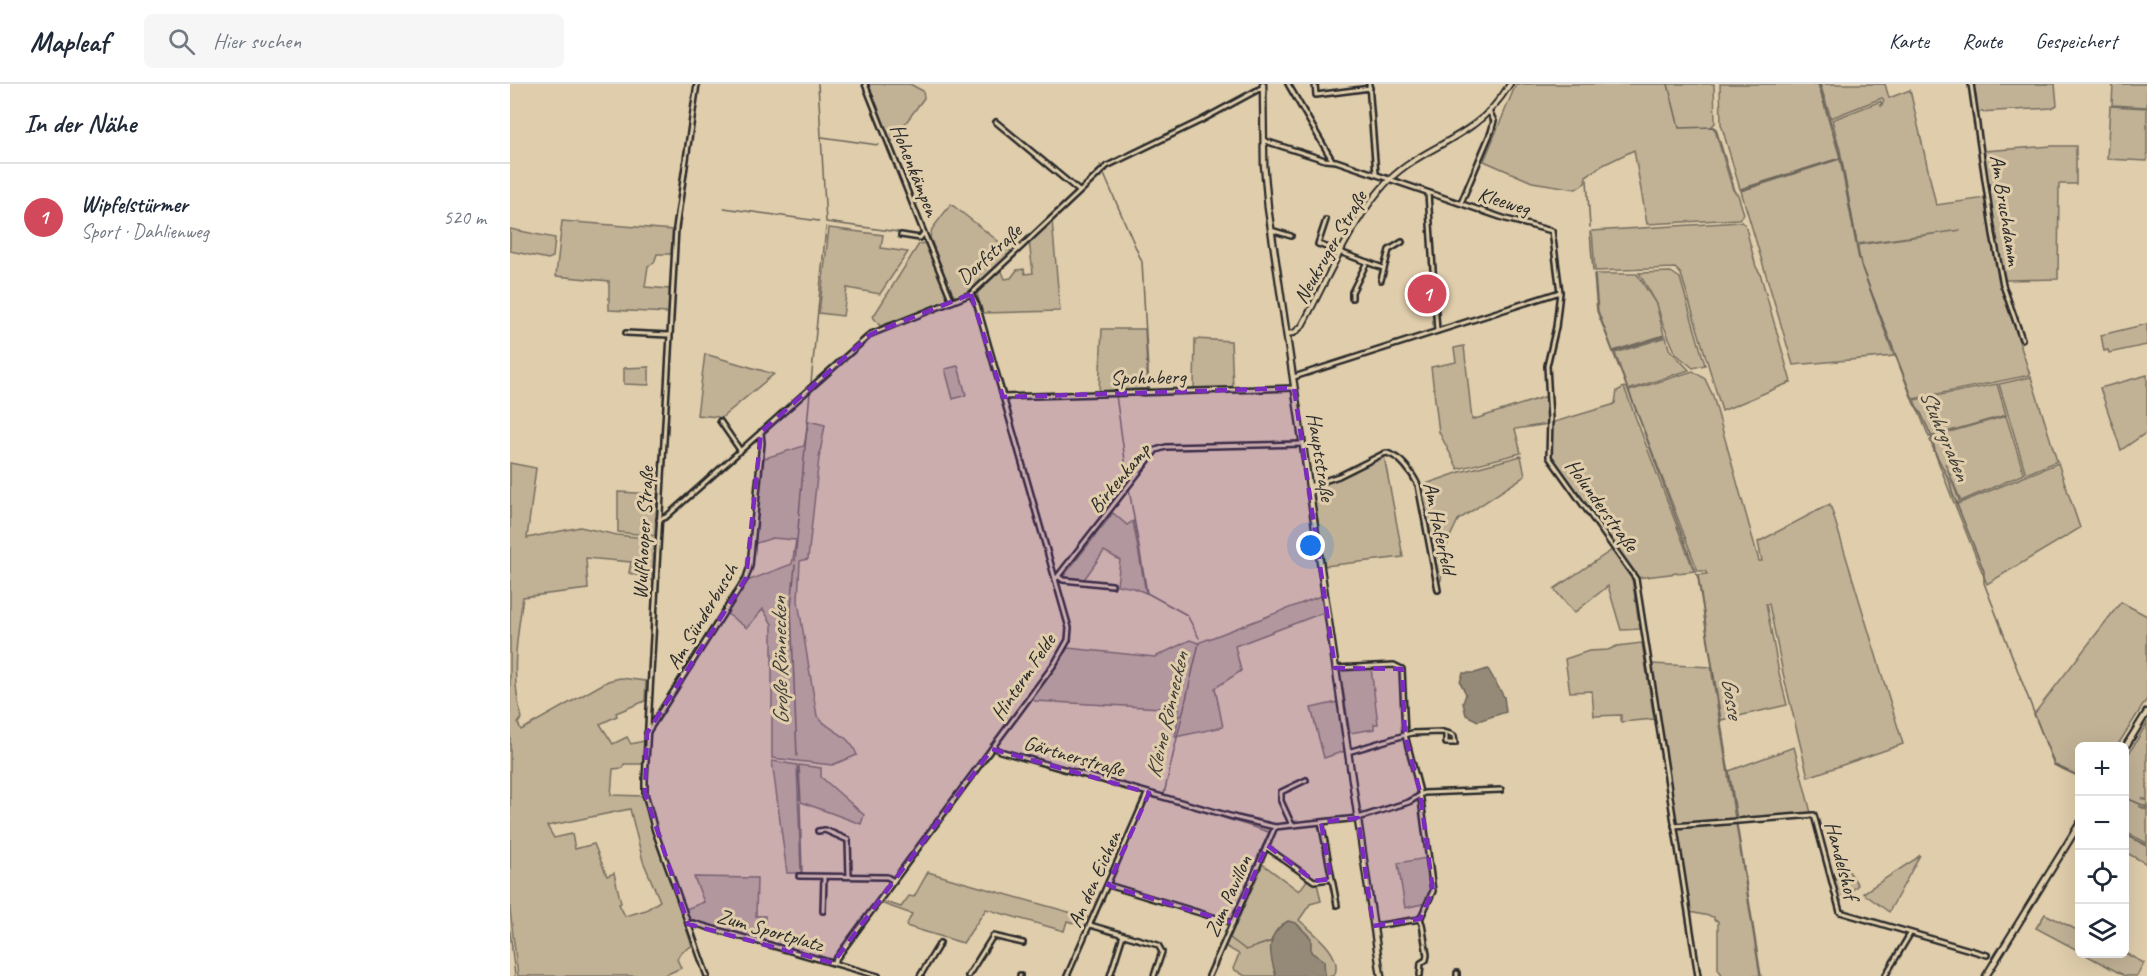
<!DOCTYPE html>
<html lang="de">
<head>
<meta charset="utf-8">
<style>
	:root { --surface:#fff; --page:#f6f6f7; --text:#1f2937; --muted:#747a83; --line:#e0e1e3; --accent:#d1495b }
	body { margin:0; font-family:Caveat,sans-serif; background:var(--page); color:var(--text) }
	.controls { position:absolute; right:18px; bottom:18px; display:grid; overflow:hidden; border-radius:9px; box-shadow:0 6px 24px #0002 }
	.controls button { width:54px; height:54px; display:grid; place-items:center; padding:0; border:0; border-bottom:2px solid var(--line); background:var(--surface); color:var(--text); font:30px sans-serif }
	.you { position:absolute; left:801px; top:462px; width:21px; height:21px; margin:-15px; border:4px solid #fff; border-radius:50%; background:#1a73e8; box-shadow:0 0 0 9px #1a73e833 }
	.badge { display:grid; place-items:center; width:39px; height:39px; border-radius:50%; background:var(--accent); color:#fff; font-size:20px; font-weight:700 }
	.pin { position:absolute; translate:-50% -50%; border:3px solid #fff; box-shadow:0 2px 6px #0006 }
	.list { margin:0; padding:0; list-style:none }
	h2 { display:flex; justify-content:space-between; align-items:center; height:78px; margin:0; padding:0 24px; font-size:26px }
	h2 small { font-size:20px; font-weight:400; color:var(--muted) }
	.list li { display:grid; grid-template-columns:39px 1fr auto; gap:18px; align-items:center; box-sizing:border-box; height:108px; padding:0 24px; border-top:2px solid var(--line) }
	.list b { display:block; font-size:22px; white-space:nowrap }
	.list p { margin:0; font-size:20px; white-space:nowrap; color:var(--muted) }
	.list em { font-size:20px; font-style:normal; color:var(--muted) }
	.icon { flex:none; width:33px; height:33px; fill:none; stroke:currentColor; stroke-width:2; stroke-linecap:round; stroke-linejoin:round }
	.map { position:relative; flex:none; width:1637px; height:892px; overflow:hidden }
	header { display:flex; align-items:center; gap:36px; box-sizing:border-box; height:84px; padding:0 30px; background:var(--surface); border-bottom:2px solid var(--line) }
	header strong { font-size:28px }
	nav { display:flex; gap:33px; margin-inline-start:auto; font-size:21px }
	.search { width:420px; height:54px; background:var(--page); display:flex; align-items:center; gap:15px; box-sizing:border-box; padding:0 21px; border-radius:9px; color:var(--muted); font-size:22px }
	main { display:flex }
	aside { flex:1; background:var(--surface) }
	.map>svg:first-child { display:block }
	.green { fill:#c1b296; stroke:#766e60; stroke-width:1.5; fill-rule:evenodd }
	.water { fill:#958a78; stroke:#6b6459; stroke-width:1.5 }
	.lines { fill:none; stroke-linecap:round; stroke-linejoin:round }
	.stream { stroke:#6b6459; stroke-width:1.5 }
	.street-casing { stroke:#2b2b2b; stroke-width:8 }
	.secondary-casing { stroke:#2b2b2b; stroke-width:8 }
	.primary-casing { stroke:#2b2b2b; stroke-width:9 }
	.street { stroke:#dfcdab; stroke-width:3 }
	.secondary { stroke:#dfcdab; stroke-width:4 }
	.primary { stroke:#dfcdab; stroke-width:4.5 }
	.marked { fill:#7b2cbf; fill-opacity:0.2; stroke:#7b2cbf; stroke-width:4.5; stroke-dasharray:12 8; stroke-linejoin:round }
	.labels { text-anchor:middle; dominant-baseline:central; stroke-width:6; stroke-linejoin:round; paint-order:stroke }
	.street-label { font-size:21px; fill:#2b2b2b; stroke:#dfcdab }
	.water-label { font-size:22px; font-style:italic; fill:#403e3a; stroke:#dfcdab }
</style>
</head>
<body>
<header>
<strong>Mapleaf</strong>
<div class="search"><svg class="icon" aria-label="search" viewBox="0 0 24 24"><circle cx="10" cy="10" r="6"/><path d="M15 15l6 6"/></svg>Hier suchen</div>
<nav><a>Karte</a><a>Route</a><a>Gespeichert</a></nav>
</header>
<main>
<aside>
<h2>In der Nähe<small></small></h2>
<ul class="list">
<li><span class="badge">1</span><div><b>Wipfelstürmer</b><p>Sport · Dahlienweg</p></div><em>520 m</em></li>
</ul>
</aside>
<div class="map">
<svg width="1637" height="892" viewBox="0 0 1637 892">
	<rect width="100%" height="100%" fill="#dfcdab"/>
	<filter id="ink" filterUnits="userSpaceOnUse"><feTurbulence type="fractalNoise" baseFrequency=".0167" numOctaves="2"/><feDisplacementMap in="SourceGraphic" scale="12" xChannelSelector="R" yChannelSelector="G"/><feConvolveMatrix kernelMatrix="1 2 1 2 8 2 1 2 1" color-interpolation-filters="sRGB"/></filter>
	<g filter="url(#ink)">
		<g class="green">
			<path d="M 356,0 L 400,0 L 413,7 L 414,14 L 380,60 Z"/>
			<path d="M 1006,0 L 1204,0 L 1205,39 L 1202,42 L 1205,46 L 1223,106 L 1228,111 L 1234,130 L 1229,135 L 1137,140 L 1124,66 L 1093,81 L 1076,92 L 1075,99 L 1066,105 L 1022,98 L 974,77 Z"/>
			<path d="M 1210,0 L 1308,0 L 1330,74 L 1230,105 L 1211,40 Z"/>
			<path d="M 1310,0 L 1375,0 L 1379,14 L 1400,6 L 1426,121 L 1476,114 L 1491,201 L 1520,291 L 1403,315 L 1352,184 L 1384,272 L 1283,281 L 1231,107 L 1330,75 L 1349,176 L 1347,161 L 1451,146 L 1347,160 L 1330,66 L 1322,36 L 1371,17 L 1371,23 L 1374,16 L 1372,14 L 1321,34 Z"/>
			<path d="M 1463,0 L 1545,0 L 1547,21 L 1542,24 L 1468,28 Z"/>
			<path d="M 1603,0 L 1637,0 L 1637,23 L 1602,21 Z"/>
			<path d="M 1600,22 L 1637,24 L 1637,77 L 1597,75 Z"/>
			<path d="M 1542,62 L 1566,62 L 1566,100 L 1549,100 L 1548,195 L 1496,196 L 1493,194 L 1483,141 L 1473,67 Z"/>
			<path d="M 441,120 L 502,168 L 460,208 L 447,213 L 442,210 L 420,153 L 422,145 Z"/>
			<path d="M 542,136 L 550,227 L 472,229 L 467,209 L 491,185 L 495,195 L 501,194 L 507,186 L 514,185 L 515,190 L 523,189 L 519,157 Z"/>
			<path d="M 52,137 L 163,146 L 161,170 L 147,170 L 144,179 L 138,182 L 135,203 L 160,205 L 159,229 L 99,226 L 99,197 L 46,192 Z"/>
			<path d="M 1231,138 L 1235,140 L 1246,183 L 1250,189 L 1281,298 L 1212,327 L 1171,190 L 1165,184 L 1085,187 L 1082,147 Z"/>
			<path d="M 319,144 L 373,151 L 371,164 L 398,168 L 370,210 L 337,204 L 333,232 L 309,229 Z"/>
			<path d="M 0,145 L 45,154 L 43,173 L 38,175 L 0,167 Z"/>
			<path d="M 415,159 L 439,214 L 437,217 L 370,242 L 363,233 L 409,160 Z"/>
			<path d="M 1161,188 L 1170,194 L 1195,281 L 1183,284 L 1166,270 L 1152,238 L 1147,220 L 1129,189 Z"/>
			<path d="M 1085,190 L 1127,190 L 1146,220 L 1154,251 L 1103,267 L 1088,227 Z"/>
			<path d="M 1637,240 L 1637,261 L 1599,269 L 1598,266 L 1594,267 L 1591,251 Z"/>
			<path d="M 592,245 L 635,245 L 638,305 L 589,307 Z"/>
			<path d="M 1156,253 L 1159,265 L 1179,286 L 1118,306 L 1105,269 Z"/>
			<path d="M 685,255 L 721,257 L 723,305 L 684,304 Z"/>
			<path d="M 954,262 L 962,336 L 1037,312 L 1038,340 L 1005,345 L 1011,369 L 948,385 L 929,348 L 921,283 L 946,278 L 944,264 Z"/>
			<path d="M 195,270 L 264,290 L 210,335 L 208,333 L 187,331 Z"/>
			<path d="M 448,282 L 456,311 L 443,315 L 435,285 Z"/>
			<path d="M 139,283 L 139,301 L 114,300 L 114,284 Z"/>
			<path d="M 1183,287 L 1195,295 L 1203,312 L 1249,477 L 1252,477 L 1248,458 L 1320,420 L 1393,660 L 1298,693 L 1273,589 L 1259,520 L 1256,520 L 1269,589 L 1277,621 L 1211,636 L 1188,491 L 1197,490 L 1195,487 L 1188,487 L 1119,307 Z"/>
			<path d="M 1637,291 L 1637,348 L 1611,366 L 1590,304 Z"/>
			<path d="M 1521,293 L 1547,377 L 1516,390 L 1489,300 Z"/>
			<path d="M 1487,300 L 1496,331 L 1419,353 L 1404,316 Z"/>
			<path d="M 1114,303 L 1184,487 L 1127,494 L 1041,373 L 1041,339 L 1102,321 L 1105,319 L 1107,307 Z"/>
			<path d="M 1496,332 L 1514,390 L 1451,417 L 1435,379 L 1449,416 L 1449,418 L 1444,419 L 1420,356 L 1424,354 L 1425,355 L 1425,352 Z"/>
			<path d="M 299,337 L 315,341 L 309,374 L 298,475 L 290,477 L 288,517 L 307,632 C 321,649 338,648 347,671 L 322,681 L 262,674 L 262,540 L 253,525 L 237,544 L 216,529 L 237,497 L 282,480 L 286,456 L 262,454 L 244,460 L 252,375 L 294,362 Z"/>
			<path d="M 874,372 L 893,473 L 815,482 L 803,405 Z"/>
			<path d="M 1011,372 L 1015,392 L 948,436 L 938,457 L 931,496 L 928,500 L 910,402 L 950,388 Z"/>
			<path d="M 0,379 L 26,384 L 17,454 L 70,443 L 107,451 L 145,455 L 142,496 L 119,489 L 121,478 L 76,474 L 78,505 L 13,513 C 7,552 0,595 12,634 L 8,639 L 11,646 L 98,597 L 110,594 L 136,597 L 135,617 L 106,629 L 107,632 L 90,640 L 103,660 L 117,653 L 121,660 L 134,657 L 133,680 L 114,680 L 113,684 L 103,685 L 101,711 L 133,712 L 182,862 L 171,868 L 167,875 L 171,884 L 153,892 L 8,892 L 0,826 ZM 120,725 L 133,777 L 150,817 L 136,826 L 115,832 L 109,820 L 111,819 L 104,789 L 97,792 L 84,760 L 65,765 L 62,750 L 44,754 L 37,742 Z"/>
			<path d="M 1548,379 L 1570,444 L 1477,500 L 1445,421 Z"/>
			<path d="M 108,408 L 147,410 L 145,452 L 108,448 Z"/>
			<path d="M 603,429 L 617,441 L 623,437 L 636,509 L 624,504 L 607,501 L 610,476 L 594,467 L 573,497 L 555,495 L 553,493 Z"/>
			<path d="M 1102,466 L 1122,495 L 1130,545 L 1111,546 L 1098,502 L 1064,529 L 1044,505 Z"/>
			<path d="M 813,511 L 815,528 L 725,562 L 731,587 L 705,604 L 713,643 L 665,653 L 670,625 L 525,617 L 521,614 L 558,564 L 645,573 L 680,556 L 688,559 Z"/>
			<path d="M 1611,518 L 1637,532 L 1637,615 L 1607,662 L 1570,662 L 1569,692 L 1545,681 L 1524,630 Z"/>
			<path d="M 1132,559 L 1144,635 L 1111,638 L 1111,631 L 1084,632 L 1082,607 L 1060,608 L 1055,575 L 1079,567 L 1098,566 L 1107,562 Z"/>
			<path d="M 1141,580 L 1201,583 L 1225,735 L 1169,740 L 1165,736 Z"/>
			<path d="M 861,584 L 868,640 L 864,640 L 864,645 L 840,649 L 830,586 Z"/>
			<path d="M 828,618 L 835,667 L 814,674 L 801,624 Z"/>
			<path d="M 1637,639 L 1637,716 L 1631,714 L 1637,717 L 1637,725 L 1629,722 L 1637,726 L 1637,759 L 1615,748 L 1615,676 Z"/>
			<path d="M 1284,663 L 1301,729 L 1227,735 L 1219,687 Z"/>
			<path d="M 262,677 L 287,681 L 291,789 L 277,789 Z"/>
			<path d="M 289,681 L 311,684 L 311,693 L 354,731 L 351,740 L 291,718 Z"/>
			<path d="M 1226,740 L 1250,892 L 1213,892 L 1208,885 L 1208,837 L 1204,836 L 1204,833 L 1180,828 L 1167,744 Z"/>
			<path d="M 1615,750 L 1637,762 L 1637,780 L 1615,768 Z"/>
			<path d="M 1410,771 L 1379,828 L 1353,809 L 1404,776 Z"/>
			<path d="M 916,774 L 922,808 L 916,819 L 895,824 L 888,779 Z"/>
			<path d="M 751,779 L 789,807 L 798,795 L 803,799 L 807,799 L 811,817 L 800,820 L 789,836 C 802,848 835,871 824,892 L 735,892 L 723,885 L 729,870 L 715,862 Z"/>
			<path d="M 1336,783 L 1348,801 L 1330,818 L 1324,800 L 1325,792 Z"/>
			<path d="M 418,788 L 438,794 L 580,834 L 576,843 L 557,837 L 554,847 L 476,825 L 453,859 L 396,842 L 402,830 L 370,819 L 372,817 L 391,823 L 399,812 L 404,813 Z"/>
			<path d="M 184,793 L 247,794 L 246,832 L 255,832 L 254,856 L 180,836 L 176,825 L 194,818 Z"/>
			<path d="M 1535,830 L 1569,847 L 1569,867 L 1526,844 Z"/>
			<path d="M 1615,869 L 1634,879 L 1627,892 L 1615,892 L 1574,870 Z"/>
		</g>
		<g class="water">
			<path d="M 978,585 L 994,613 L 996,628 L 968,637 L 956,631 L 953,619 L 956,610 L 950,598 L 953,589 L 965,589 Z"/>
			<path d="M 778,837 L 786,839 L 801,854 L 801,868 L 814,877 L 815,892 L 766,892 C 759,870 755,850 778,837 Z"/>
		</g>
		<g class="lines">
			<g class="stream">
				<path d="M 308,0 L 316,138 L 388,148"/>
				<path d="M 1158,0 L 1169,44 L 1204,43 L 1206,45 L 1225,107"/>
				<path d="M 1309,0 L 1329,66 L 1351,181 L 1404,320 L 1411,329 L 1421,351 L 1426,370 L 1440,398 L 1442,408 L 1474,487 L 1474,499 L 1483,522 L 1544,681 L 1570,693"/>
				<path d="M 312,53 L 368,61"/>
				<path d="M 590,81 L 591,83"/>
				<path d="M 593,88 L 632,178 L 639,305 L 605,306"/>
				<path d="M 1077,96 L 1080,143"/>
				<path d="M 1231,106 L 1330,74"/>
				<path d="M 214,124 L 309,137"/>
				<path d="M 1080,148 L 1083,187"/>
				<path d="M 1084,190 L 1087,227 L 1132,342"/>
				<path d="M 1104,268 L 1154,252"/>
				<path d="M 301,299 L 316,143"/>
				<path d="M 606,311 L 618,398"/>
				<path d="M 1134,348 L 1188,494 L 1251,892"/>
				<path d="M 619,405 L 637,509 L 677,531 L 689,554"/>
				<path d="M 289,431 L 300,308"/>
				<path d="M 285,477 L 289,434"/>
				<path d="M 285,481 L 281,524 L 287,672"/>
				<path d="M 288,683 L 290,716"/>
				<path d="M 654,710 L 689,559"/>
				<path d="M 1614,713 L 1637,723"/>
				<path d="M 653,715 L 759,748 L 745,779"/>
				<path d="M 290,719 L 292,789"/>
				<path d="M 1614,750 L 1637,761"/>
				<path d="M 751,782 L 752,782 L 720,854 L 736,866 L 762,857"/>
				<path d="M 0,847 L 5,892"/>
			</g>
			<g class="street-casing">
				<g id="street">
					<path d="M 187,0 L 166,144 L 135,696 L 135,709 L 145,747 L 197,892"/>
					<path d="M 355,0 L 414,149"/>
					<path d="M 778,0 L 822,76"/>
					<path d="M 805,0 L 806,11 L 860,4"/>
					<path d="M 859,0 L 866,90"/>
					<path d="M 1461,0 L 1483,150 L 1493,201 L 1512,255"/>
					<path d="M 486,38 L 569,107"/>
					<path d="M 755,57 L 815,76 L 826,77 L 996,135 L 1042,147 L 1050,208 L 1046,243 L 1037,282 L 1040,335 L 1039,373 L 1126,495 L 1188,892"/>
					<path d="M 918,109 L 927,247"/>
					<path d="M 951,119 L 981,48 L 984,37 L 979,27"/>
					<path d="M 816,136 L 808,160 L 873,184"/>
					<path d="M 761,146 L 781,152"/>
					<path d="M 391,151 L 410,154 L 414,149 L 442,217"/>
					<path d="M 871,196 L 879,166 L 892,158"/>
					<path d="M 842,214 L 842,208 L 857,178"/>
					<path d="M 116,249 L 159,251"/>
					<path d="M 784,293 L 1050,208"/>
					<path d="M 493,313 L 784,304"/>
					<path d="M 210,337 L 230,366"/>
					<path d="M 799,402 L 829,392 L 873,370 L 877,369 C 891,373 902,389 908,401 L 928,506"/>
					<path d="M 149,436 L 156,433 L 361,250 L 461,210 L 597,82 L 690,37 L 753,3"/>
					<path d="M 549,493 L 553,496 L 602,501"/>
					<path d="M 545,496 L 646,366 L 656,363 L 793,360"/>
					<path d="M 826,584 L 884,581 L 892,585 L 895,651 L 910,708 L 923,807 L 910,835"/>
					<path d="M 137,649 L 236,494 L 240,482 L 252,359 L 251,348"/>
					<path d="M 483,663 L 490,667 L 727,734 L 765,743 L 848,734 L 899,718 L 914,709 L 991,706"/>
					<path d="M 838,668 L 902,649 L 932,648 C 936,649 941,649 944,652 L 945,659 L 936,659 L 936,649"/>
					<path d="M 811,738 L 827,821"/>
					<path d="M 782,741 L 771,717 L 771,708 L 796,696"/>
					<path d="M 1164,742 L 1304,731 L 1330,828 L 1477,871"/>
					<path d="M 308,747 L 315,746 L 338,756 L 339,792"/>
					<path d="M 756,763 L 804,797 L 821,795"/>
					<path d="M 289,792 L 377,793 L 384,797"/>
					<path d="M 598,801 L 723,839"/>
					<path d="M 313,827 L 314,793"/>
					<path d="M 910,835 L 912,840 L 917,871 L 916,876 L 911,879 L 910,891"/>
					<path d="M 178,840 L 183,839 L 368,892"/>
					<path d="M 580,841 L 648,861 L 652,868 L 644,892"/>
					<path d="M 864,842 L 910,835"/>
					<path d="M 323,879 L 545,579 L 558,556 L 559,544 L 467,221 L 461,210"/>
					<path d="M 947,889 L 947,892"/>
					<path d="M 410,892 L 430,859"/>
					<path d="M 458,892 L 483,852 L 513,859"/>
					<path d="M 510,892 L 510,891"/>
					<path d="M 557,892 L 637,710"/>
					<path d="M 600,892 L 613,851"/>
					<path d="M 699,892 L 765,743"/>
					<path d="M 1375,892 L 1400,850"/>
				</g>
			</g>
			<g class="secondary-casing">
				<path id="secondary" d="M 777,250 L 784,249 L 792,242 C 816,198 844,131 879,96 C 903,72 936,61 963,41 C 979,30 990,16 1000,0"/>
			</g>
			<g class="primary-casing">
				<g id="primary">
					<path d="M 753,0 L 754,80 L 758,124 L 871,892"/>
					<path d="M 1614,665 L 1637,628"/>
					<path d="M 1476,892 L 1570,739"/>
				</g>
			</g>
			<use href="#street" class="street"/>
			<use href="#secondary" class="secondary"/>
			<use href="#primary" class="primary"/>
		</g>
	</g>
	<path class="marked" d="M 461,210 L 493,313 L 784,304 L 825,584 L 892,585 L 895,651 L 910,708 L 923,807 L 910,835 L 863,842 L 848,734 L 811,738 L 821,795 L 804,797 L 757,761 L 723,839 L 603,803 L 598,801 L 639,709 L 482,665 L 323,879 L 178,840 L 135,709 L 137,649 L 236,494 L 251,348 L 361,250 Z"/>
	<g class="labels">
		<g class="street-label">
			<text transform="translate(405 86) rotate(68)">Hohenkämpen</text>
			<text transform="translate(994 117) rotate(17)">Kleeweg</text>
			<text transform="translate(1496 126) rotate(81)">Am Bruchdamm</text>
			<text transform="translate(820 163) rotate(-60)">Neukruger Straße</text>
			<text transform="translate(479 170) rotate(-42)">Dorfstraße</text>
			<text transform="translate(638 293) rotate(-1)">Spohnberg</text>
			<text transform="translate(811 373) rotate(81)">Hauptstraße</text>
			<text transform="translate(609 394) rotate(-50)">Birkenkamp</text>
			<text transform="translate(1092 421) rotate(54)">Holunderstraße</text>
			<text transform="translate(930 444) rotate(78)">Am Haferfeld</text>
			<text transform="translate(133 449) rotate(-87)">Wulfhooper Straße</text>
			<text transform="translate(192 532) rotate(-59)">Am Sünderbusch</text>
			<text transform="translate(513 593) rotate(-56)">Hinterm Felde</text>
			<text transform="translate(564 672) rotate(16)">Gärtnerstraße</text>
			<text transform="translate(1332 776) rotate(75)">Handelshof</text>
			<text transform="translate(584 795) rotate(-66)">An den Eichen</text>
			<text transform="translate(718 812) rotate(-66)">Zum Pavillon</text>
			<text transform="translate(260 846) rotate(16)">Zum Sportplatz</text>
		</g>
		<g class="water-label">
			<text transform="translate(1435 351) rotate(67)">Stuhrgraben</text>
			<text transform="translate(270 577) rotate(-91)">Große Rönnecken</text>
			<text transform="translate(1222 614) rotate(81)">Gosse</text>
			<text transform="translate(657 631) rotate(-77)">Kleine Rönnecken</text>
		</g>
	</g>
</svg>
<div class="controls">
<button>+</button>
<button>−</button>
<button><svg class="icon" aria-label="locate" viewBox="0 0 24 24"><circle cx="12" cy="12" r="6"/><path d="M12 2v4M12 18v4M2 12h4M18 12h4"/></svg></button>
<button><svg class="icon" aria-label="layers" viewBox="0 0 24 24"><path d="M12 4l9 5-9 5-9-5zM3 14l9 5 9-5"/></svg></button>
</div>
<div class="you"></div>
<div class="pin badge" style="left:917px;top:210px">1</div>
</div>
</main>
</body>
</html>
